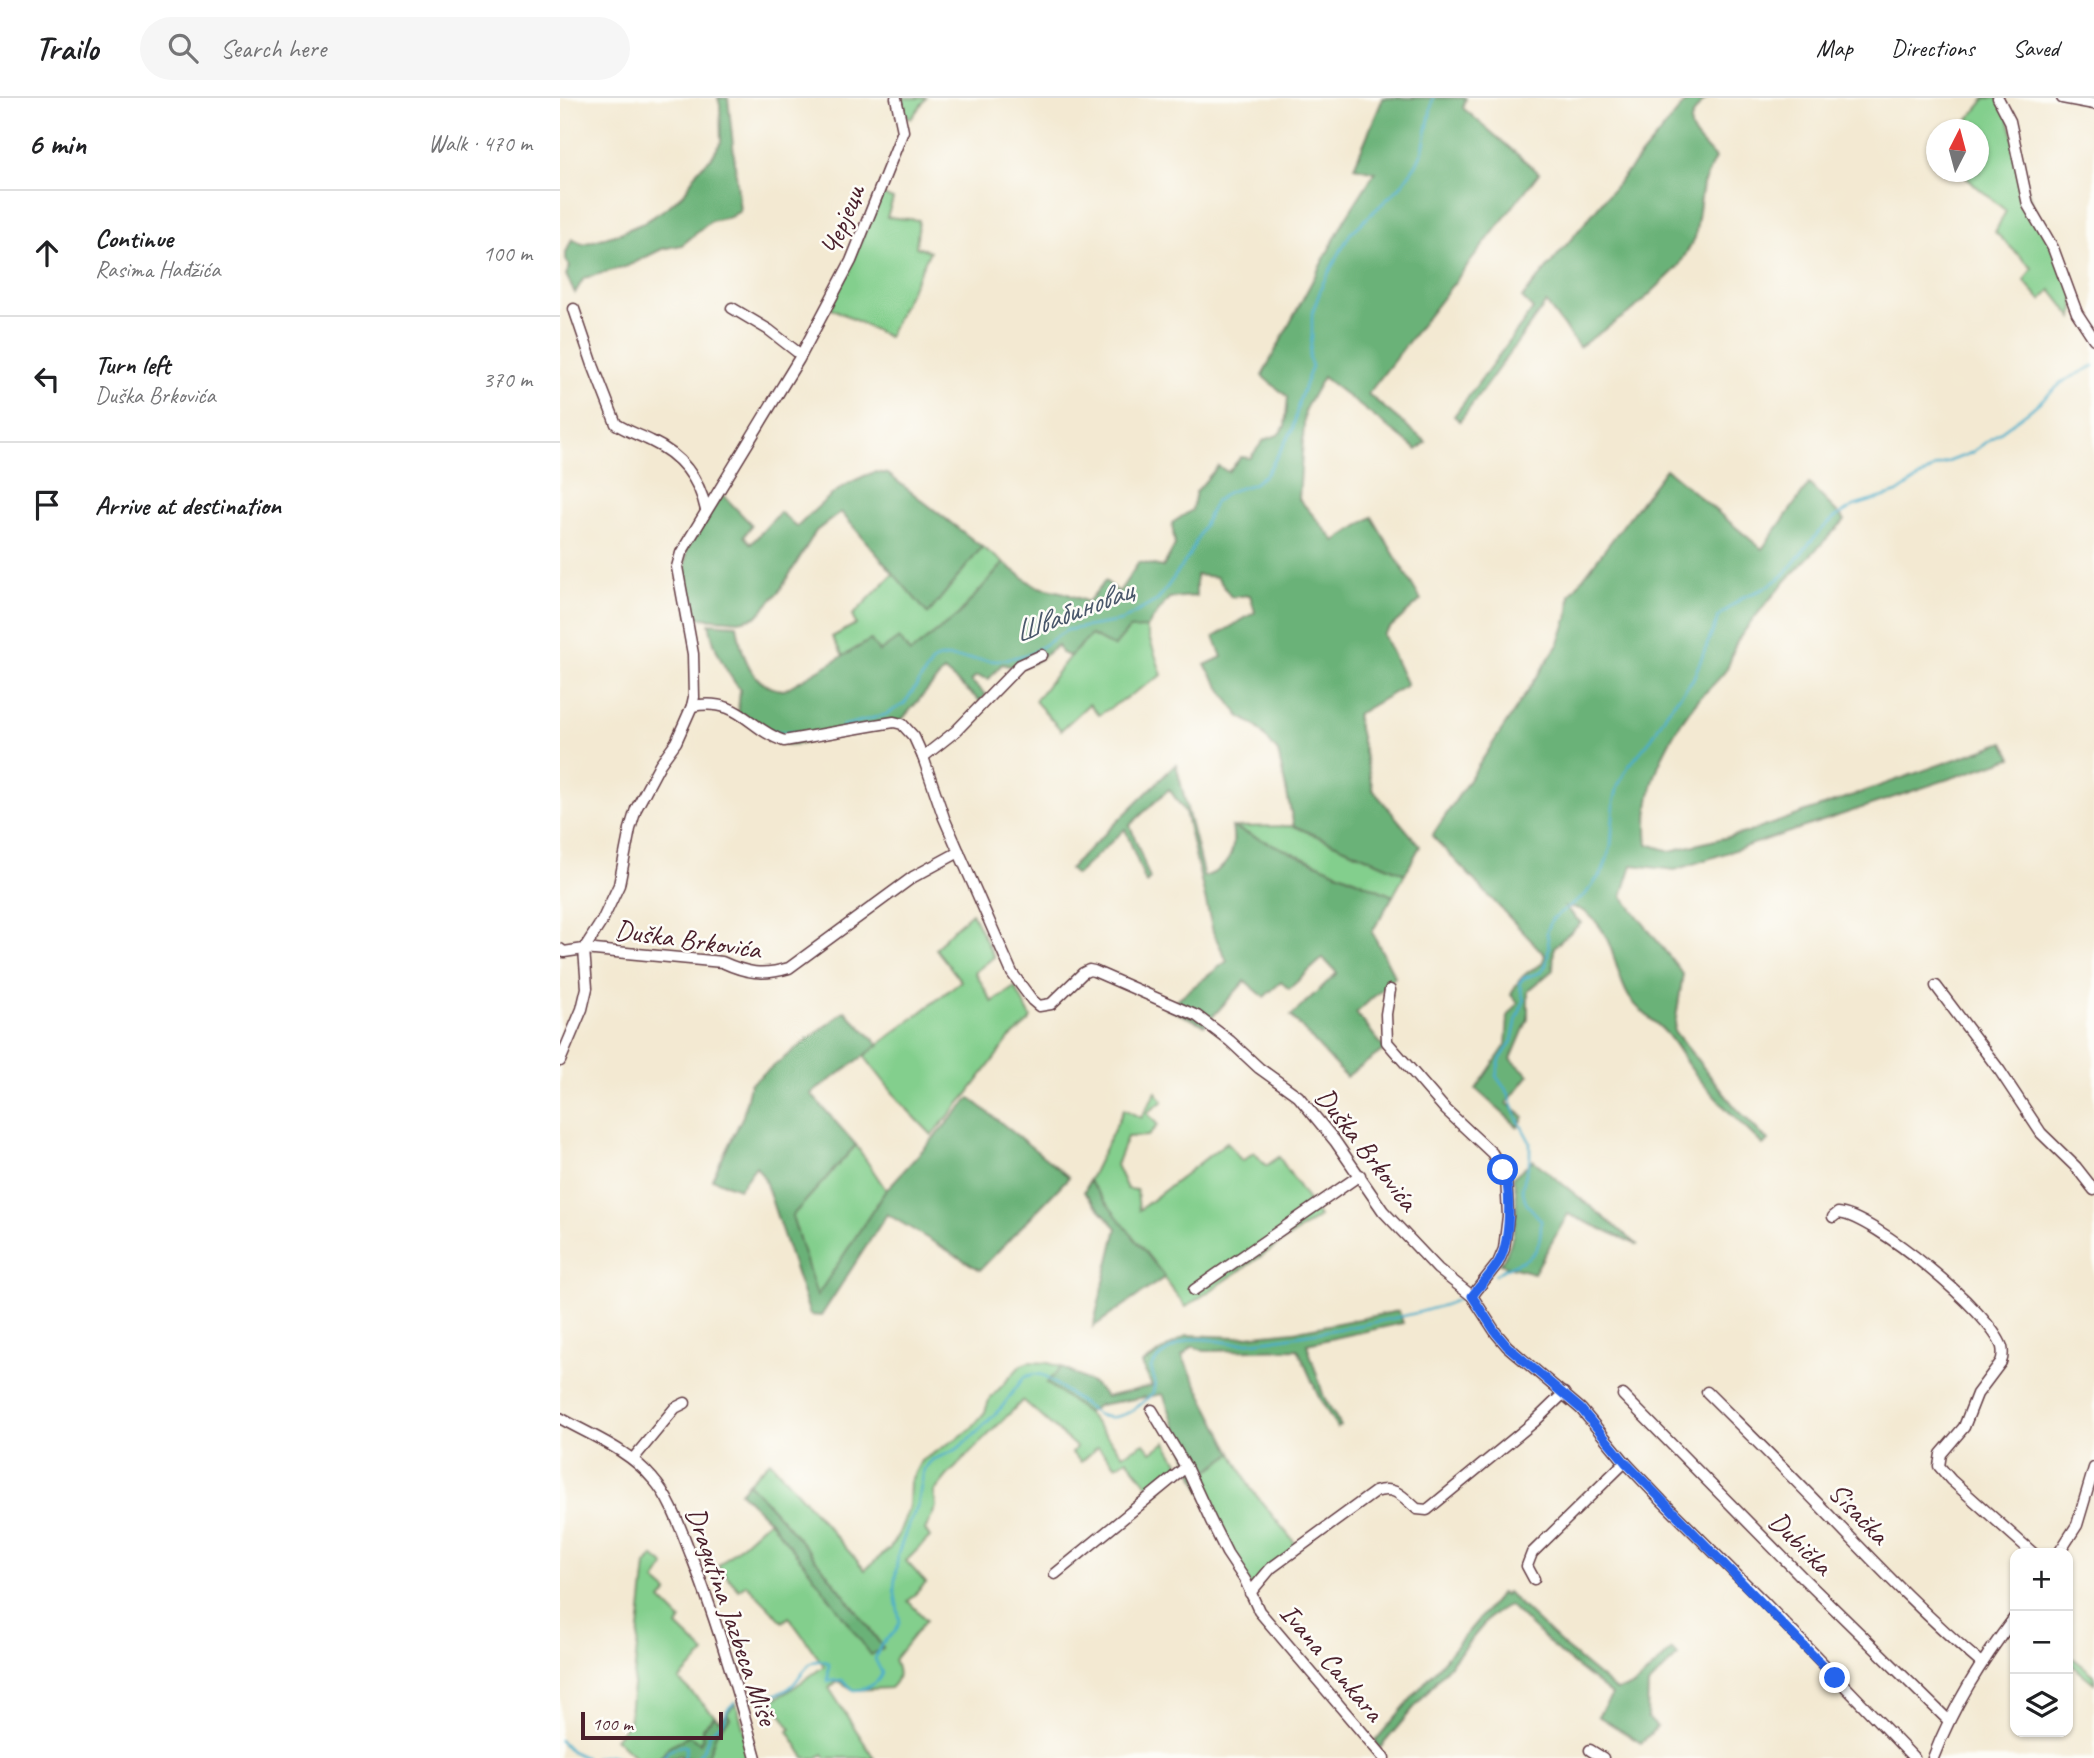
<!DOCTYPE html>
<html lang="en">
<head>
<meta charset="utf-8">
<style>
	:root { --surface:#fff; --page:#f6f6f6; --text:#202124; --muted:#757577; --line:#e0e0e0 }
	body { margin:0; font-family:Caveat,sans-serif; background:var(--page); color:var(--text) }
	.controls { position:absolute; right:21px; bottom:21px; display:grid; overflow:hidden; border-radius:14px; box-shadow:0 2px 5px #0004 }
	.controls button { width:63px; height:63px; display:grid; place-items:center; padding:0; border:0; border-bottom:2px solid var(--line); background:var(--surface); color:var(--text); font:35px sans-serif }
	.compass { position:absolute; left:1366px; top:21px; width:63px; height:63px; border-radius:50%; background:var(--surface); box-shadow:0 2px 5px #0004; rotate:6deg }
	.scale { position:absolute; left:21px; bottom:18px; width:142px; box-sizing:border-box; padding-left:7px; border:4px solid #4a1f2b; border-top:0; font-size:19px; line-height:24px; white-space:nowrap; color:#4a1f2b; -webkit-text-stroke:5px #fdfcf7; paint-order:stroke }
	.stop { position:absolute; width:21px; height:21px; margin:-16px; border:5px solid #2563eb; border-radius:50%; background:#fff }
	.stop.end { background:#2563eb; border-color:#fff; box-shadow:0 2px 7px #0008 }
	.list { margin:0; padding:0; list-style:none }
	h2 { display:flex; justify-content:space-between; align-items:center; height:91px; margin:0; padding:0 28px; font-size:30px }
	h2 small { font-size:23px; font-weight:400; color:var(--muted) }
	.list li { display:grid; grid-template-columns:46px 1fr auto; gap:21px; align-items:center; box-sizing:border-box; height:126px; padding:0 28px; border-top:2px solid var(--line) }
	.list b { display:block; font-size:26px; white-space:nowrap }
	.list p { margin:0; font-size:23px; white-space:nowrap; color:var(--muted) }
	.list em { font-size:23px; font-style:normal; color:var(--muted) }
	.icon { flex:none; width:38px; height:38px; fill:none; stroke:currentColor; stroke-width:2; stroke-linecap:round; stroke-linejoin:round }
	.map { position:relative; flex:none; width:1534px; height:1660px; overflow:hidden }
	header { display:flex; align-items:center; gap:42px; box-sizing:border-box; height:98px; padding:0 35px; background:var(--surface); border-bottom:2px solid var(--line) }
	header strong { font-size:33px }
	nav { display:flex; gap:38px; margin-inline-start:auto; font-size:24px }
	.search { width:490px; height:63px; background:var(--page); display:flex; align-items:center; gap:18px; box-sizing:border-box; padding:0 24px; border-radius:38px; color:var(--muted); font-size:26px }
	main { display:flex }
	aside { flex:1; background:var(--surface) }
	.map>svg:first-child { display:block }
	.green { fill:#83cf8d; stroke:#66775c; stroke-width:2 }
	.forest { fill:#6ab278; stroke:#5a6852; stroke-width:2 }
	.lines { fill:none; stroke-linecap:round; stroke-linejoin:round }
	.stream { stroke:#4baeca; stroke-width:2.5 }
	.street-casing { stroke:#633d44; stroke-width:13 }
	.street { stroke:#fff; stroke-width:10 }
	.route { stroke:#2563eb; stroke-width:9 }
	.labels { text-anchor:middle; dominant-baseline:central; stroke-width:5; stroke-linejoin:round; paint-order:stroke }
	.street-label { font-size:28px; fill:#4a1f2b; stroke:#fdfcf7 }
	.water-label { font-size:30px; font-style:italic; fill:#4a586b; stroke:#fdfcf7 }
</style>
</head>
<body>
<header>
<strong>Trailo</strong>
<div class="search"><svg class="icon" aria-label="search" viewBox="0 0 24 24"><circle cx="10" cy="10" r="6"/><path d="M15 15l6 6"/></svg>Search here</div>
<nav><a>Map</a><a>Directions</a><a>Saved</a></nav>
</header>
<main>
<aside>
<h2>6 min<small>Walk · 470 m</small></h2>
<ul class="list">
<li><svg class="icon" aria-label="ahead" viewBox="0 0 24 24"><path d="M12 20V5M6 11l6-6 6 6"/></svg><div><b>Continue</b><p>Rasima Hađžića</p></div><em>100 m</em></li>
<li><svg class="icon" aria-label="left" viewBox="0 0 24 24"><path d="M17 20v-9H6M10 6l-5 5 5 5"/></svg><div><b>Turn left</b><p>Duška Brkovića</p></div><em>370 m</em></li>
<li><svg class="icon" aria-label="arrive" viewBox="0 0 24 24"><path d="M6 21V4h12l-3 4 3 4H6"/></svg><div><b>Arrive at destination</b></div></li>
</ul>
</aside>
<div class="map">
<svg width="1534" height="1660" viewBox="0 0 1534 1660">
	<rect width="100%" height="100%" fill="#fdfcf7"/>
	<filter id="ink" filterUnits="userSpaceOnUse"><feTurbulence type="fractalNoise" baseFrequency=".0143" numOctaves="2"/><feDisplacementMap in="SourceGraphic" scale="14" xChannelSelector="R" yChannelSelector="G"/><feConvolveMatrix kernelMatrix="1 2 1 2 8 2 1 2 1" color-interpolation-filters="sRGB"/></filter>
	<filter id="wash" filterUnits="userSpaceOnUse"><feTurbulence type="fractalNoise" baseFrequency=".00686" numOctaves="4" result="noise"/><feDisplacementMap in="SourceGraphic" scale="28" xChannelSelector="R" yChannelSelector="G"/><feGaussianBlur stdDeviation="1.57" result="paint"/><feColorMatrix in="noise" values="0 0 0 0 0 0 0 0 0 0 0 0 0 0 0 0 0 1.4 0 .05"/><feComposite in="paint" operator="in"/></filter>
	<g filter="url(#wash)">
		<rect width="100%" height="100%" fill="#f3e9d2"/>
		<g class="green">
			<path d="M 339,0 L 366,0 L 351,21 L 345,17 Z"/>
			<path d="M 1426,0 L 1443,0 L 1472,108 L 1496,143 L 1516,189 L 1513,220 L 1491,192 L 1481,202 L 1464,183 L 1472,170 L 1435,134 L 1446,113 L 1403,77 L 1405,74 L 1419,74 L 1419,54 L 1421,50 L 1419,47 L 1419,32 L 1400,31 Z"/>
			<path d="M 321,96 L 333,101 L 327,119 L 359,122 L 356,149 L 370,153 L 328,239 L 271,210 Z"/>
			<path d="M 422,449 L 444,465 L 398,517 L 350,555 L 319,555 L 310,542 L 283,558 L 272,539 L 296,526 L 292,518 L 334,475 L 368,516 Z"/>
			<path d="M 569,530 L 586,530 L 602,577 L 539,617 L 529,606 L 501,632 L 475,603 L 510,558 L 531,537 Z"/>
			<path d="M 734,728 L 845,776 L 833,798 L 672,729 Z"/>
			<path d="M 412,815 L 434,859 L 415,874 L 432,904 L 455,889 L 471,919 L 469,924 L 449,941 L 407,997 L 372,1037 L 341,1005 L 304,958 L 401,883 L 376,851 L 387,837 Z"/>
			<path d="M 596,994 L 603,1003 L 587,1015 L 598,1027 L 588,1038 L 567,1039 L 556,1067 L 567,1091 L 577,1092 L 579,1112 L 667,1044 L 682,1063 L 694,1054 L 706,1068 L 719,1059 L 759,1119 L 626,1209 L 529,1083 L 564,1011 L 581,1020 Z"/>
			<path d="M 296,1047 L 326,1092 L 257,1199 L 232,1118 Z"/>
			<path d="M 469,1264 L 488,1265 L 501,1269 L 487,1285 L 527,1315 L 563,1357 L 584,1345 L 591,1354 L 606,1344 L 620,1368 L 596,1397 L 567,1361 L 556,1368 L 538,1349 L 521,1364 L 512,1355 L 516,1349 L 463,1302 L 387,1378 L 374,1394 L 376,1409 L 365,1432 L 370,1439 L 346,1463 L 366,1485 L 348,1503 L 366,1522 L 334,1562 C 339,1574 340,1581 330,1590 L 294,1592 L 278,1583 L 269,1590 L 314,1660 L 266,1660 L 263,1656 L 257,1660 L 245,1660 L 228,1633 L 231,1631 L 212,1602 L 226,1595 L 264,1568 L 229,1519 L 223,1524 L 186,1486 L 179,1492 L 158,1468 L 209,1422 L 247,1469 L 311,1556 L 323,1549 C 281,1491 238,1436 188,1385 L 210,1363 L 305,1472 L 330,1450 L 339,1435 L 349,1409 L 350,1384 L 361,1363 L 410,1332 L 425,1314 L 429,1302 L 461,1267 Z"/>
			<path d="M 672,1355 L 691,1391 L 738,1449 L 691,1490 L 636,1382 Z"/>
			<path d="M 93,1458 L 105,1468 L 95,1483 L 108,1494 L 101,1502 L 121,1522 L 117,1528 L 145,1555 L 119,1582 L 155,1618 L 142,1630 L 143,1640 L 140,1646 L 99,1660 L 76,1660 L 55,1640 L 69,1625 L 86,1467 Z"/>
			<path d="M 1508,1556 L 1534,1577 L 1534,1585 L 1508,1564 Z"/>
			<path d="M 176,1605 L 192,1660 L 145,1660 L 149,1655 L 157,1633 L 170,1620 L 167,1615 Z"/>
		</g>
		<g class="forest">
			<path d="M 158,0 L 168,0 L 180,113 L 170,119 L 151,123 L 122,147 L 102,151 L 68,168 L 24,180 L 15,195 L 6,177 L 10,168 L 6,162 L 6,155 L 12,141 L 23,146 L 58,136 L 85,124 L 108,109 L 125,94 L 137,73 L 152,59 L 161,44 L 160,7 Z"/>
			<path d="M 823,0 L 906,0 L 903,10 L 979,75 L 808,296 L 866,344 L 857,352 L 763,279 L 745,311 L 739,401 L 775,443 L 812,419 L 861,502 L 823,536 L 847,587 L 796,617 L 813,692 L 860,748 L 845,776 L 734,728 L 718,654 L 696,628 L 679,618 L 645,567 L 662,559 L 654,539 L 695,514 L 690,497 L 671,499 L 657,479 L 636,477 L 636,498 L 609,500 L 586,530 L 569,531 L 554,549 L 531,537 L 510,558 L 501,555 L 498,547 C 480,561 465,575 442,566 L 429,581 L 416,578 L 411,583 L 426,597 L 420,603 L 384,573 L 337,627 L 233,647 L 224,646 L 178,615 L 180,592 C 164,570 154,552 149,525 L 177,527 C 181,555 191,591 224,592 L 311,542 L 319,554 L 339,540 L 350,555 L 398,517 L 444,465 L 475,488 L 505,495 L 528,504 L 545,483 L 559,494 L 579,464 L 603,469 L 615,447 L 612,425 L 632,412 L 636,394 L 658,368 L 668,374 L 681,359 L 690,360 L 704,342 L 718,337 L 725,328 L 728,299 L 702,278 L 785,121 L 815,74 L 794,69 Z"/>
			<path d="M 1129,0 L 1147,0 C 1118,28 1132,34 1155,60 L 1143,86 L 1135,140 L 1118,169 L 1073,212 L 1019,249 L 986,205 L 900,323 L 894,318 L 973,211 L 962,200 Z"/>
			<path d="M 1106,371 L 1202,451 L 1249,386 L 1285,422 C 1248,460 1208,498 1178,542 C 1172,551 1172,563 1166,572 C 1158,583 1146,593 1137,603 C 1104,644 1082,693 1088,746 L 1110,753 L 1189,734 L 1444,644 L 1452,660 L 1115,772 L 1072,767 L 1062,798 L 1123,876 L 1114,933 L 1175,1009 L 1208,1043 L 1203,1047 C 1177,1022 1151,997 1129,968 C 1121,957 1114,943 1104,933 C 1093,921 1078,913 1069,899 C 1055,876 1055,846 1037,825 C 1028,814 1019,809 1005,809 L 1021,825 L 994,849 L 993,872 L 968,893 L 968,921 L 951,961 L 969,977 L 947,1005 L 964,1019 L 958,1029 L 916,991 L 946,947 L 948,918 L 958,905 L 951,897 C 958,880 966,874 982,866 L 985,857 L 872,738 L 999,545 L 1009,515 L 1010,497 Z"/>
			<path d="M 315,374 L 328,376 L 422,449 L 368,516 L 281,414 L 256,433 L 219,494 L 196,519 L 179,523 L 129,519 L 124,483 L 127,450 L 162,396 L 192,427 L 184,438 L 191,446 L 220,414 L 237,429 C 263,404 279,386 315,374 Z"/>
			<path d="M 616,666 L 644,779 C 668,771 677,754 672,729 L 833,798 L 812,834 L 835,879 L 796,915 L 825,951 L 786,979 L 731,918 L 777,875 L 763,860 L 729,891 L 721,884 L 704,899 L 685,883 L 645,927 L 606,910 L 667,863 L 653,834 L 625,714 L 609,691 L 570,727 L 590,781 L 586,785 L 565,731 L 516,777 L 509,771 Z"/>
			<path d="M 285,913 L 319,947 L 251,996 L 296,1047 L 232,1118 L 257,1198 L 326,1092 L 410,1000 L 509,1079 L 420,1172 L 327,1116 L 261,1218 L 250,1217 L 204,1080 L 196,1068 L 179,1091 L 152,1081 L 183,1018 L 190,986 Z"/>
			<path d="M 973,1062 L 1078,1147 L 1008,1116 L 974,1175 L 940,1166 C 956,1145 960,1105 953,1079 Z"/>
			<path d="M 529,1083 L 605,1179 L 533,1229 L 557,1130 L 524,1094 Z"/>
			<path d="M 839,1213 L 843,1225 L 747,1246 L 764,1299 L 781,1328 L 777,1330 L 760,1301 L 738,1251 L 644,1253 L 633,1248 L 622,1258 L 672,1355 L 636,1382 L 603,1296 L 539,1307 L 527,1315 L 487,1285 L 501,1269 L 534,1286 L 546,1299 L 592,1288 L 582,1266 L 627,1237 L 677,1239 L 743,1232 Z"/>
			<path d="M 188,1385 C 238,1436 281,1491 323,1550 L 311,1557 L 247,1469 L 209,1422 L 180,1394 Z"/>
			<path d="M 947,1494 L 1008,1552 L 1056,1592 L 1074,1588 L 1112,1552 L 1118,1558 L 1088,1587 L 1087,1619 L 1097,1629 L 1081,1645 L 1038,1618 L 1052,1597 L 1001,1556 L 949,1507 L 930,1519 L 820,1650 L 815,1643 L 941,1495 L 944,1498 Z"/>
			<path d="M 167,1615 L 170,1620 L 157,1633 L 149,1656 L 145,1660 L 121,1660 L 121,1657 L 115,1660 L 99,1660 L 109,1648 L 129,1638 L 140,1645 L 143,1640 L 142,1630 L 155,1618 L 159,1622 Z"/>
		</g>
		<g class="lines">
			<g class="stream">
				<path d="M 282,628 L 325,617 L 344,606 L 374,562 L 385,559 L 437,563 L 470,556 L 507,532 L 561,523 L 598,502 L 629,458 L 655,404 L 668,394 L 693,386 L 707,375 L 733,331 L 739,303 L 752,268 L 749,261 L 752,238 L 752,216 L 763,185 L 790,136 L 840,89 L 856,67 L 863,52 L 873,0"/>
				<path d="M 213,633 L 241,635"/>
				<path d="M 935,1177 C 963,1157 982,1168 981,1122 L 966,1105 L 962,1090 L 970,1060 L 970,1044 L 957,1020 L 949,996 L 936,978 L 940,962 L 952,943 L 957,920 L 964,903 L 959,885 L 964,880 L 981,874 L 986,867 L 989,850 L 987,834 L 992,821 L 1025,797 L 1043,773 L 1051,749 L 1054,704 L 1058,688 L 1068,669 L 1092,640 L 1107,614 L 1133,581 L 1159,518 L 1183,499 L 1203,491 L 1223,478 L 1258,435 L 1274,420 L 1294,408 L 1337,395 L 1375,369 L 1411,355 L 1469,313 L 1504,283 L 1534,268"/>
				<path d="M 188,1602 C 201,1600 215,1598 226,1592 C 243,1584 245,1554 269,1565 L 268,1583 L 282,1582 L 294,1592 C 305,1592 319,1586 322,1575 L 315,1561 L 321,1546 L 335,1534 L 340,1524 L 334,1490 L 338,1456 L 348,1428 L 358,1407 L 364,1371 L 372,1362 L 396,1352 L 414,1337 L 442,1309 L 464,1279 L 475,1276 L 483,1277 L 538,1317 C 560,1325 578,1310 593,1295 L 595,1284 L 591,1270 C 597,1258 617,1246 629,1242 C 645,1238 662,1245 677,1245 C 711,1244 887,1216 906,1196"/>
				<path d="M 0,1642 L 11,1653 L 26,1660"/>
				<path d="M 34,1660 L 49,1657 L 63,1660"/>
				<path d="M 103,1660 L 107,1654 L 121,1647 L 127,1649 L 124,1660"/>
				<path d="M 137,1660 L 145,1649 L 150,1635 L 164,1623 L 167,1612 L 175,1604"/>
			</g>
		</g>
	</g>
	<g filter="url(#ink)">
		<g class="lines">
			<g class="street-casing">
				<g id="street">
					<path d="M 1438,0 L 1450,23 L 1468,107 L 1493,150 L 1517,215 L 1534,241"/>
					<path d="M 1502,0 L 1534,6"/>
					<path d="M 172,210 L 209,232 L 241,257"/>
					<path d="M 14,211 L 33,267 L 56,326 C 67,333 79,337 91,343 C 121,357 139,380 146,412"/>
					<path d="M 132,608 C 180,599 188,631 224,643 L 315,627 L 334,624 L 342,626 L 354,639 L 363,659 L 384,720 L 452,875 L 472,902 L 479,908 L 491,906 L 523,875 L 529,872 L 534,873 L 637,918 L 670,943 L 699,970 L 738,998 L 775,1043 L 823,1113 L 878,1171 L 912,1198 L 936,1235 L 947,1248 L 1021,1311 L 1065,1364 L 1102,1403 L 1202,1502 L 1354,1660"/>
					<path d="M 363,659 L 396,633 L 460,567 L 482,557"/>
					<path d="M 0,851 L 4,854 L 24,851 L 162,864 C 186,875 203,878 229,870 L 353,779 L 399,754"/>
					<path d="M 1376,888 L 1440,973 L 1481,1035 L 1516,1069 L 1534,1092"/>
					<path d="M 830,892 L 826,916 L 827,944 L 885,1011 L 932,1055 L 946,1078 L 948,1118 L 944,1151 L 938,1165 L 912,1198"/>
					<path d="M 0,963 L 22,911 L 27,890 L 24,851 L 42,823 L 59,787 L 70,731 L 76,711 L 100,666 L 116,644 L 132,608 L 134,599 L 133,556 L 117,469 L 121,455 L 239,261 L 291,163 L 343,33 L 336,0"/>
					<path d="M 1273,1119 L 1278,1115 C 1313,1117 1430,1214 1442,1249 C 1443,1254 1443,1259 1441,1264 L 1417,1296 L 1404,1329 L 1381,1356 L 1379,1368 L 1391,1382 L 1473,1455"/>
					<path d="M 634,1192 L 800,1077"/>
					<path d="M 1147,1294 C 1186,1333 1226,1372 1264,1412 C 1315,1465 1365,1518 1421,1565"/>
					<path d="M 1063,1297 L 1242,1479 L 1389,1623"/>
					<path d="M 592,1312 L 626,1369 L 651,1423 L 667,1455 L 685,1482 L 699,1513 L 824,1660"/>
					<path d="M 0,1320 C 32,1338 69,1352 93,1381 C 111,1401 121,1432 131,1457 C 157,1523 177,1591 196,1660"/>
					<path d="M 73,1361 L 115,1310 L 125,1305"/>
					<path d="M 1499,1455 L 1517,1427 L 1534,1370"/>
					<path d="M 495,1476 L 626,1369"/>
					<path d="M 974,1481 L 967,1468 L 972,1455 L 1065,1364"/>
					<path d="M 690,1495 L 711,1470 L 815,1394 C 835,1387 843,1399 857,1411 L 867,1412 L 974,1324 L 1004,1295"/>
					<path d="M 1030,1652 L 1043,1660"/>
					<path d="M 1373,1660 C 1393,1608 1421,1564 1455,1519"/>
				</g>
			</g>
			<use href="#street" class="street"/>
		</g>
	</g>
	<g class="lines" filter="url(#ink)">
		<path class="route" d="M 943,1072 C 952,1093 950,1144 939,1163 C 932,1175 921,1186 912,1198 L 936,1235 L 947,1248 L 1021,1311 L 1065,1364 L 1275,1580"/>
	</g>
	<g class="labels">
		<g class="street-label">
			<text transform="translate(282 122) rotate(-68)">Черјеци</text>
			<text transform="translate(128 841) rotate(8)">Duška Brkovića</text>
			<text transform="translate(807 1051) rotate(52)">Duška Brkovića</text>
			<text transform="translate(1299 1415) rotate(46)">Sisačka</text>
			<text transform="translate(1241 1445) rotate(45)">Dubička</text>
			<text transform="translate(172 1518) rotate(71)">Dragutina Jazbeca Miše</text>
			<text transform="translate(772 1564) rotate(50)">Ivana Cankara</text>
		</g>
		<g class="water-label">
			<text transform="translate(513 513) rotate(-21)">Швабиновац</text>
		</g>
	</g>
</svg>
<div class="controls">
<button>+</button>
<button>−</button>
<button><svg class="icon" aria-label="layers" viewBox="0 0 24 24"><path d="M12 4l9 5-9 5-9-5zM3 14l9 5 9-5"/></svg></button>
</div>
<svg class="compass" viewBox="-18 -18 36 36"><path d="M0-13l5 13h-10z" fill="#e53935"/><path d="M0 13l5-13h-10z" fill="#757577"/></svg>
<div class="scale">100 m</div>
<div class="stop" style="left:943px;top:1072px"></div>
<div class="stop end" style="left:1275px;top:1580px"></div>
</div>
</main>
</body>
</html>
